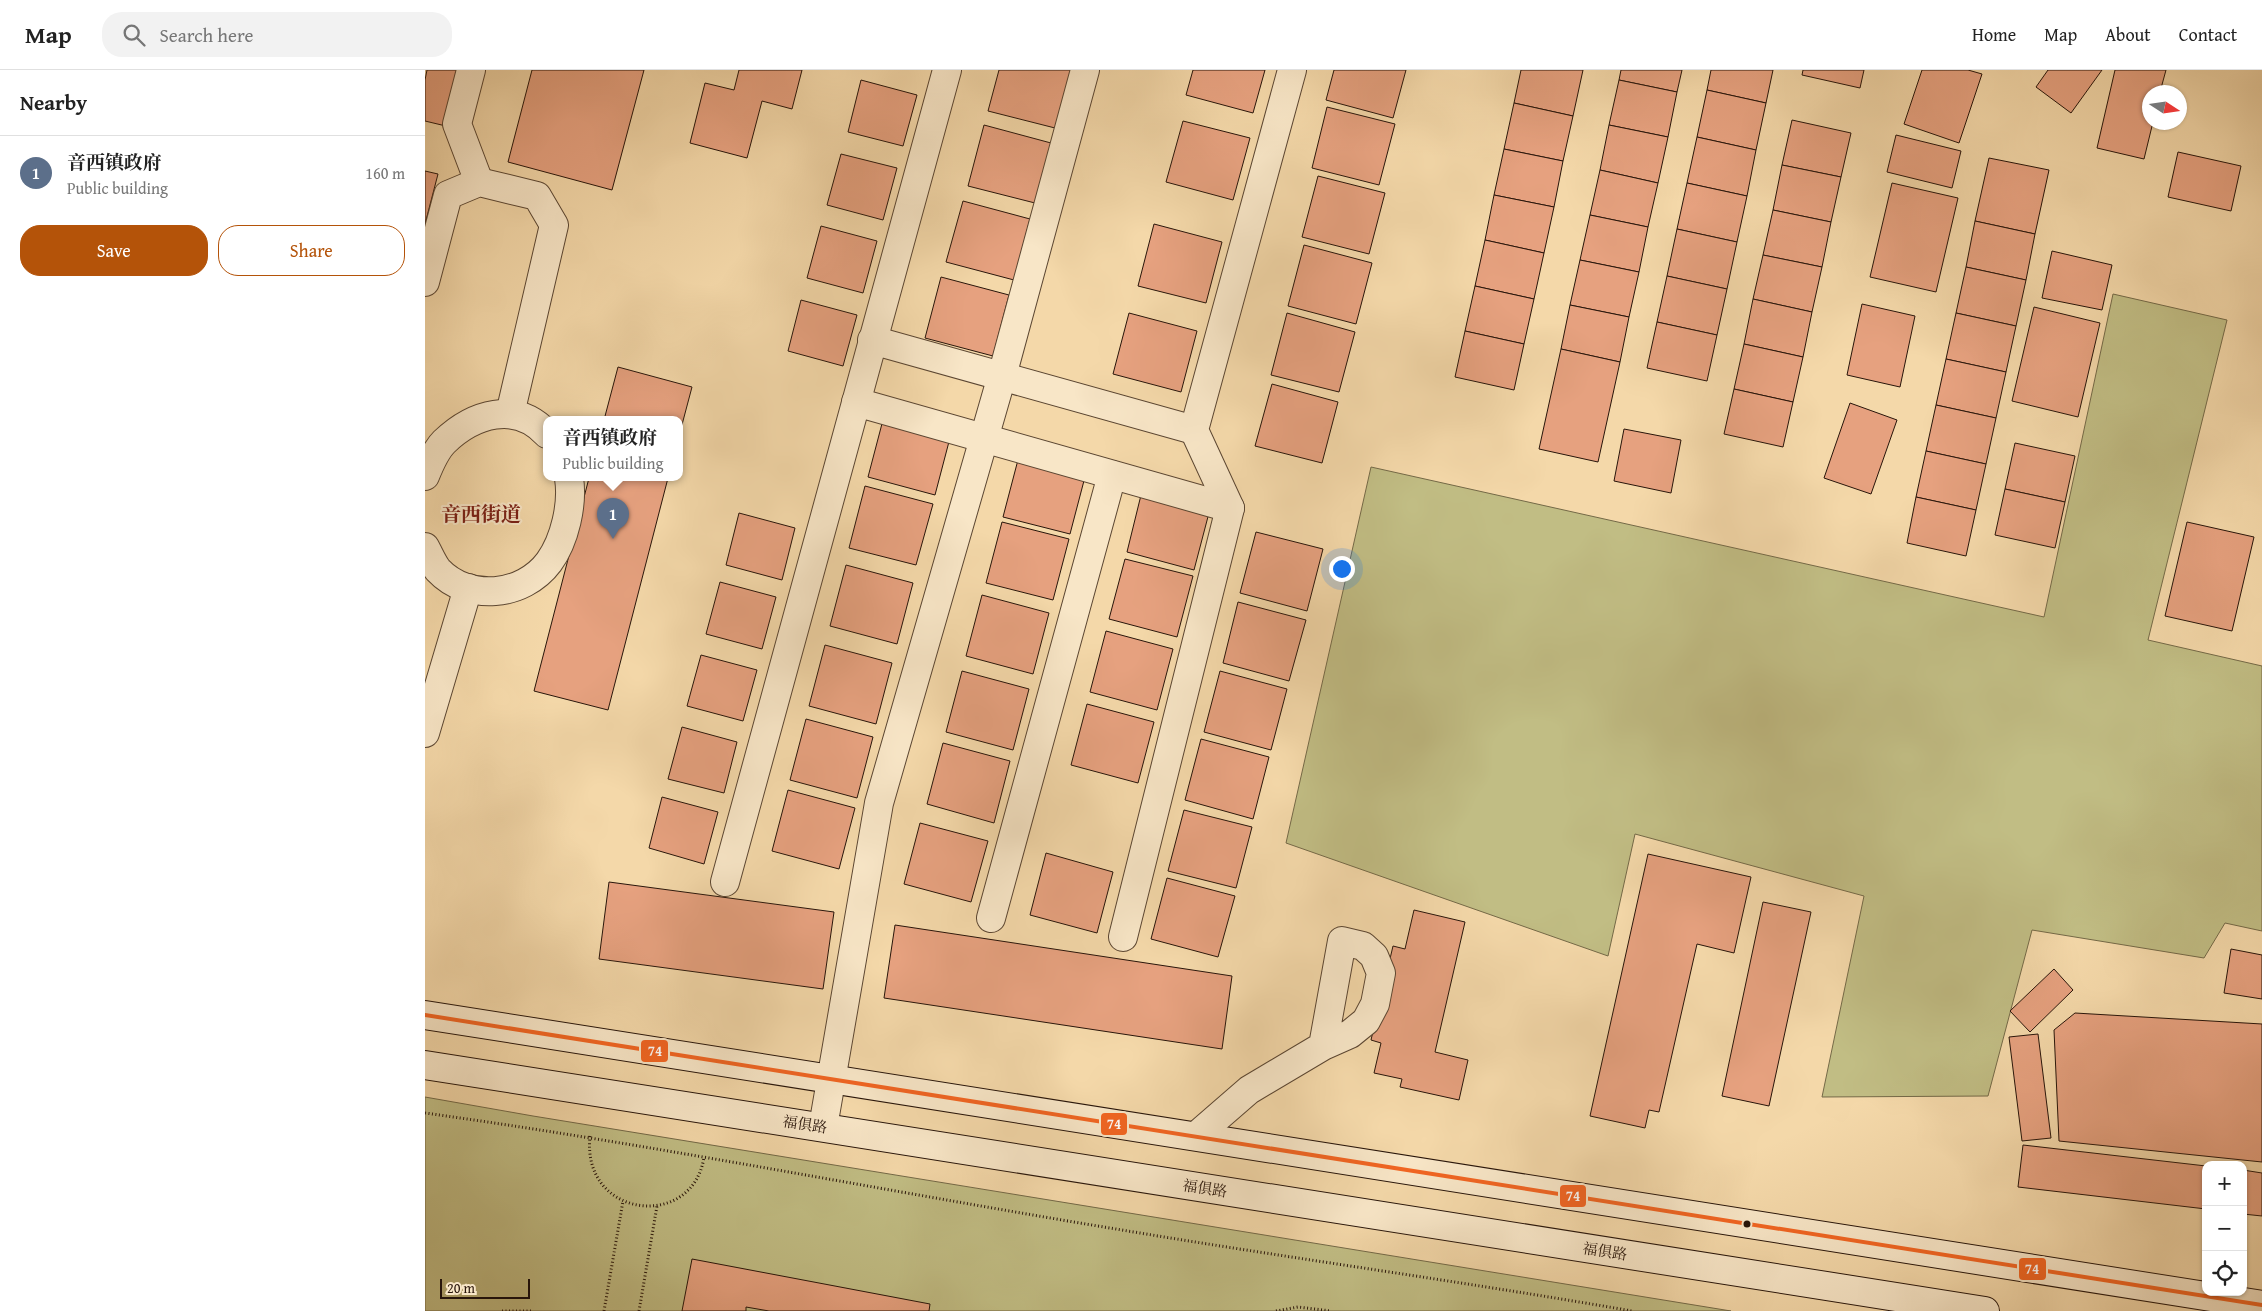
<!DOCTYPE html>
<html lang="en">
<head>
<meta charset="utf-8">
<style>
	:root { --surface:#fff; --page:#f2f2f2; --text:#222; --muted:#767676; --line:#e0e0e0; --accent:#b45309 }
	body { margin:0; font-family:"Gentium Book Plus","Noto Serif SC",serif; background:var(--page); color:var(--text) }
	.controls { position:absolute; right:15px; bottom:15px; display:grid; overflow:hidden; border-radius:10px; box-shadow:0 1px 4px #0004 }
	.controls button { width:45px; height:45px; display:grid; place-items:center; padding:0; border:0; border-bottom:1px solid var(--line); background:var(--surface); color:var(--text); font:25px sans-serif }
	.compass { position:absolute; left:1717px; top:15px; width:45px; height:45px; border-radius:50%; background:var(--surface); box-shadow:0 1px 4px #0004; rotate:102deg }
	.scale { position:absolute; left:15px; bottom:12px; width:90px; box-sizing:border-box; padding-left:5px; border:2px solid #28150a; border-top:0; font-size:14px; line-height:18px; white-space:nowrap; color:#28150a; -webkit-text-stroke:4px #f8e6c7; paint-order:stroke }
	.you { position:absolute; left:916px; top:498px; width:18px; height:18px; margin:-12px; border:4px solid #fff; border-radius:50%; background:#1a73e8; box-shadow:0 0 0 8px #1a73e833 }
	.badge { display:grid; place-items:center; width:32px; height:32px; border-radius:50%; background:var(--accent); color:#fff; font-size:16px; font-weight:700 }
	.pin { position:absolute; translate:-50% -41px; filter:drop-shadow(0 1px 2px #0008) }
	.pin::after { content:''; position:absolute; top:26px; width:18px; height:15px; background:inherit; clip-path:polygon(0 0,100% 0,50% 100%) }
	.popup { position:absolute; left:118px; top:346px; width:140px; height:65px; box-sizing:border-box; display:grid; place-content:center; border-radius:10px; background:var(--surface); filter:drop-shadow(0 1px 4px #0005); font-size:16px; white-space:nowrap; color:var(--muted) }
	.popup b { font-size:19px; color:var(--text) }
	.popup::after { content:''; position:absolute; left:50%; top:100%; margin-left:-10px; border:10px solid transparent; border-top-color:var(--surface) }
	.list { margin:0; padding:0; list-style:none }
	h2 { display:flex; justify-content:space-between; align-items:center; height:65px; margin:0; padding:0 20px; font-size:21px }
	h2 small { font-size:16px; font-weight:400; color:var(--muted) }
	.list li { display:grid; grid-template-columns:32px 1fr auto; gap:15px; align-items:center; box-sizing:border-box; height:75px; padding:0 20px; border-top:1px solid var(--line) }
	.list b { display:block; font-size:19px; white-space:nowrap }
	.list p { margin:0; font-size:16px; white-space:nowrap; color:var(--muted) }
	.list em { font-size:16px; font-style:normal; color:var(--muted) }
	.actions { display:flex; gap:10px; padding:15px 20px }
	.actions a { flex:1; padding:11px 0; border:1px solid var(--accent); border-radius:20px; text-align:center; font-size:18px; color:var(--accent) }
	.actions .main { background:var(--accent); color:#fff }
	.icon { flex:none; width:28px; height:28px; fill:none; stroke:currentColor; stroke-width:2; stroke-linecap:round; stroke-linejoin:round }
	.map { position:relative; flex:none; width:1837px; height:1241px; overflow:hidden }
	header { display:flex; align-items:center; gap:30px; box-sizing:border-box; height:70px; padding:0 25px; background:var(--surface); border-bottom:1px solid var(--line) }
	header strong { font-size:24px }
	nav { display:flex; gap:28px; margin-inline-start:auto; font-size:18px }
	.search { width:350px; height:45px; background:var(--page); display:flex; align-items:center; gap:12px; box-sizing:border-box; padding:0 18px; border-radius:20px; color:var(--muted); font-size:19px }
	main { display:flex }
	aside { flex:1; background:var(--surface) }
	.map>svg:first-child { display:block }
	.green { fill:#c1bd84; stroke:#746947 }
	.building { fill:#e6a17f; stroke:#28150a }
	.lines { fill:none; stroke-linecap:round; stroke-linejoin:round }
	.minor-casing { stroke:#5b4632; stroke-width:30 }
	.secondary-casing { stroke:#28150a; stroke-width:30 }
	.path { stroke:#28150a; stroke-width:3; stroke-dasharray:1 2.5; stroke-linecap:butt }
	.minor { stroke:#f8e6c7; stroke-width:28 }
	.secondary { stroke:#f8e6c7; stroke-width:28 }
	.bus-1-casing { stroke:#f8e6c7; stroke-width:8 }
	.bus-1 { stroke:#f26522; stroke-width:4 }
	.bus-dot { fill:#28150a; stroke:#f8e6c7; stroke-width:2 }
	.labels { text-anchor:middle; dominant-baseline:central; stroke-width:4; stroke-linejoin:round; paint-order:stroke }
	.street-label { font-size:15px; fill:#28150a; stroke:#f8e6c7 }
	.district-label { font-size:20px; font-weight:bold; fill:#7a1f14; stroke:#f8e6c7 }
	.line-badge { stroke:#f8e6c7; stroke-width:2 }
	.badge-label { font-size:14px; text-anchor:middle; font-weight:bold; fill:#fff }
</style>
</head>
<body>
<header>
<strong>Map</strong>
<div class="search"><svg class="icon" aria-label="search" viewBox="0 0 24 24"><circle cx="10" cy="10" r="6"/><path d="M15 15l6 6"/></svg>Search here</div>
<nav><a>Home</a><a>Map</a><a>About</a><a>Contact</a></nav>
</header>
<main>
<aside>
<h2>Nearby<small></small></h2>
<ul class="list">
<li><span class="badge" style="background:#5c6f8a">1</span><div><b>音西镇政府</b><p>Public building</p></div><em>160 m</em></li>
</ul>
<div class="actions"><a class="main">Save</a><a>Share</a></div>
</aside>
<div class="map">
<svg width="1837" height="1241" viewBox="0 0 1837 1241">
	<rect width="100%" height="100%" fill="#f4d8a9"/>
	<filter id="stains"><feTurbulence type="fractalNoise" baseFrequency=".004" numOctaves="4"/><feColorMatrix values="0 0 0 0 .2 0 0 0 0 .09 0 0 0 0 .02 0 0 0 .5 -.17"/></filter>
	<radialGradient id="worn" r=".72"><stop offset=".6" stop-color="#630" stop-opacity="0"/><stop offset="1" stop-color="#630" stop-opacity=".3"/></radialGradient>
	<g class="green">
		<path d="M 1688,224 L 1802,250 L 1723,570 L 1837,596 L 1837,861 L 1800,853 L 1779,888 L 1607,860 L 1563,1026 L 1397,1027 L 1439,826 L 1210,764 L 1183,886 L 861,773 L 946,397 L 1619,547 Z"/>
		<path d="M 0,1027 L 108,1046 L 1306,1241 L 0,1241 Z"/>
	</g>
	<g class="building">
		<path d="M 2,0 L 39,0 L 25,57 L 0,51 L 0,10 Z"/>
		<path d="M 107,0 L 219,0 L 187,120 L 83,92 Z"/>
		<path d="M 314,0 L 377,0 L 367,39 L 337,31 L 322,88 L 265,73 L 280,13 L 309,20 Z"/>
		<path d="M 574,0 L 646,0 L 630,58 L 563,41 Z"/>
		<path d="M 768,0 L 840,0 L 828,43 L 761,25 Z"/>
		<path d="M 909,0 L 981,0 L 968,48 L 901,30 Z"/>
		<path d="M 1096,0 L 1158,0 L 1148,46 L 1089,33 Z"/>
		<path d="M 1196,0 L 1257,0 L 1252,22 L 1194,10 Z"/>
		<path d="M 1286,0 L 1348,0 L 1341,33 L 1282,20 Z"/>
		<path d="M 1378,0 L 1439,0 L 1435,18 L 1377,5 Z"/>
		<path d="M 1497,0 L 1543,0 L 1557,4 L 1534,73 L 1479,54 Z"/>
		<path d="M 1623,0 L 1677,0 L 1646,43 L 1611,17 Z"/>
		<path d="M 1690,0 L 1741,0 L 1735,22 L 1724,22 L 1724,52 L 1728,52 L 1719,89 L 1672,78 Z"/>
		<path d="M 436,10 L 492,25 L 478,76 L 423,62 Z"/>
		<path d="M 1194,10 L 1252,22 L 1243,67 L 1184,55 Z"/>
		<path d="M 1282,20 L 1341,33 L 1331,80 L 1272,67 Z"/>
		<path d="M 1089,33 L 1148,46 L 1138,91 L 1079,79 Z"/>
		<path d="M 902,37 L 970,54 L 954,115 L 887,98 Z"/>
		<path d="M 1367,50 L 1426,63 L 1416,107 L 1357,95 Z"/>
		<path d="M 758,51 L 825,68 L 808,130 L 741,112 Z"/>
		<path d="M 559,55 L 626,73 L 610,133 L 543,116 Z"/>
		<path d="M 1184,55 L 1243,67 L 1233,113 L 1175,100 Z"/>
		<path d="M 1471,65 L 1536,81 L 1527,118 L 1462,102 Z"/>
		<path d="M 1272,67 L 1331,80 L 1322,126 L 1262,113 Z"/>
		<path d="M 1079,79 L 1138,91 L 1129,137 L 1069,125 Z"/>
		<path d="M 1753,82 L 1816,96 L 1806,141 L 1743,127 Z"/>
		<path d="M 416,84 L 472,98 L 458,150 L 402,135 Z"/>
		<path d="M 1564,88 L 1624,100 L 1610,164 L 1550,151 Z"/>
		<path d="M 1357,95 L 1416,107 L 1406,152 L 1348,140 Z"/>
		<path d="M 1175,100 L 1233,113 L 1223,157 L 1165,145 Z"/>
		<path d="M 0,101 L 13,104 L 0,154 Z"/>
		<path d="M 893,106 L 960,123 L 944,184 L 877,167 Z"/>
		<path d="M 1262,113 L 1322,126 L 1312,172 L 1252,159 Z"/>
		<path d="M 1467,113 L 1533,128 L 1511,222 L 1445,207 Z"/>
		<path d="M 1069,125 L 1129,137 L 1119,183 L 1060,170 Z"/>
		<path d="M 538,131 L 605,149 L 589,210 L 521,192 Z"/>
		<path d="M 1348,140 L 1406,152 L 1397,197 L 1338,185 Z"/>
		<path d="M 1165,145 L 1223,157 L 1214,202 L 1155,190 Z"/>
		<path d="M 1550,151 L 1610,164 L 1601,210 L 1541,197 Z"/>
		<path d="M 729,154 L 797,172 L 781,233 L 713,216 Z"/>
		<path d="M 396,156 L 452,171 L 438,223 L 382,208 Z"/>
		<path d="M 1252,159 L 1312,172 L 1302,219 L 1242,206 Z"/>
		<path d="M 1060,170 L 1119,183 L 1109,229 L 1050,216 Z"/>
		<path d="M 879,175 L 947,193 L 931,254 L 863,236 Z"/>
		<path d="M 1627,181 L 1687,195 L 1677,240 L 1617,228 Z"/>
		<path d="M 1338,185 L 1397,197 L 1387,242 L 1328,229 Z"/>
		<path d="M 1155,190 L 1214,202 L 1204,247 L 1145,235 Z"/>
		<path d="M 1541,197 L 1601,210 L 1591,256 L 1531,243 Z"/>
		<path d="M 1242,206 L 1302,219 L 1292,265 L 1232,252 Z"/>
		<path d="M 516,207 L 584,225 L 568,286 L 500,268 Z"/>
		<path d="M 1050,216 L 1109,229 L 1099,274 L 1040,261 Z"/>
		<path d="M 1328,229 L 1387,242 L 1378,287 L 1319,274 Z"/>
		<path d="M 376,230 L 432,245 L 418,296 L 363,281 Z"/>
		<path d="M 1437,234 L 1490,246 L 1475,317 L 1422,305 Z"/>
		<path d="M 1145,235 L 1204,247 L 1195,292 L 1136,279 Z"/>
		<path d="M 1609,237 L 1675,253 L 1653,347 L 1587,331 Z"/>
		<path d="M 704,243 L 772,261 L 756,322 L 688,304 Z"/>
		<path d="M 862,243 L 930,262 L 914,322 L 846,305 Z"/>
		<path d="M 1531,243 L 1591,256 L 1581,302 L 1521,289 Z"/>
		<path d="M 1232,252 L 1292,265 L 1282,311 L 1222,298 Z"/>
		<path d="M 1040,261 L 1099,274 L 1089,320 L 1030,307 Z"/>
		<path d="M 1319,274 L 1378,287 L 1368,332 L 1309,319 Z"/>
		<path d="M 1136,279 L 1195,292 L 1173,392 L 1114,379 Z"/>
		<path d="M 1521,289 L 1581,302 L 1571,348 L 1511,335 Z"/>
		<path d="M 193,297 L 267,317 L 254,366 L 254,350 L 179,350 Z"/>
		<path d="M 847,314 L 913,332 L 897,393 L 830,376 Z"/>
		<path d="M 1309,319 L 1368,332 L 1358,377 L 1299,364 Z"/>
		<path d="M 1425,333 L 1472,350 L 1446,424 L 1399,408 Z"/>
		<path d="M 1511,335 L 1571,348 L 1561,394 L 1501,381 Z"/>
		<path d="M 459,346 L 526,364 L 510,425 L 443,407 Z"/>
		<path d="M 1199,359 L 1256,370 L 1246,423 L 1189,411 Z"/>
		<path d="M 1590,373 L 1650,386 L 1640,432 L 1580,419 Z"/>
		<path d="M 1501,381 L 1561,394 L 1551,440 L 1491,427 Z"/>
		<path d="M 594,386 L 661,403 L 645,464 L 578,447 Z"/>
		<path d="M 164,408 L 243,408 L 183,640 L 109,621 Z"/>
		<path d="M 440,416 L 508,434 L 491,495 L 424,478 Z"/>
		<path d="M 1580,419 L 1640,432 L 1630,478 L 1570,465 Z"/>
		<path d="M 717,421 L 785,439 L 769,500 L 702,482 Z"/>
		<path d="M 1491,427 L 1551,440 L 1541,486 L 1482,473 Z"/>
		<path d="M 314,443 L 370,458 L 357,510 L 301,495 Z"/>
		<path d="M 577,452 L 644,469 L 628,530 L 561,513 Z"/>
		<path d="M 1762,452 L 1829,467 L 1807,561 L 1740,546 Z"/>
		<path d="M 831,462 L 898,479 L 882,541 L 815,523 Z"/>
		<path d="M 700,489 L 768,506 L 752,567 L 684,549 Z"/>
		<path d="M 421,495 L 488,513 L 472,574 L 405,556 Z"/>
		<path d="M 295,512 L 351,527 L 337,579 L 281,564 Z"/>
		<path d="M 557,525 L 624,543 L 608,604 L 541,586 Z"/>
		<path d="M 813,532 L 881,550 L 864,611 L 798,593 Z"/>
		<path d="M 681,561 L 748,579 L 732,640 L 665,622 Z"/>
		<path d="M 400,575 L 467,593 L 451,654 L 384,636 Z"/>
		<path d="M 276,585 L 332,600 L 318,651 L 262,636 Z"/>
		<path d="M 537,601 L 604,619 L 588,680 L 521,662 Z"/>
		<path d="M 795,601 L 862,619 L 846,680 L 779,662 Z"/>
		<path d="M 662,634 L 729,652 L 713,713 L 646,695 Z"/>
		<path d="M 381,649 L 448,667 L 432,728 L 365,710 Z"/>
		<path d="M 257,657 L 312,672 L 299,723 L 243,709 Z"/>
		<path d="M 776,669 L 844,687 L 828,749 L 760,730 Z"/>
		<path d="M 518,673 L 585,691 L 569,753 L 502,734 Z"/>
		<path d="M 363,720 L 430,738 L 414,799 L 347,781 Z"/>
		<path d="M 237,727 L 293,742 L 279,794 L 224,778 Z"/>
		<path d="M 759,740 L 827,757 L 811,818 L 743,801 Z"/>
		<path d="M 495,753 L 563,771 L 546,832 L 479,814 Z"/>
		<path d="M 621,783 L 688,802 L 672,863 L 605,845 Z"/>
		<path d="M 1223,784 L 1326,807 L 1309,883 L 1272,874 L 1234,1042 L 1224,1040 L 1220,1058 L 1165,1046 Z"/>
		<path d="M 742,808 L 810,826 L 793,887 L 726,869 Z"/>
		<path d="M 184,812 L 409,842 L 398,919 L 174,889 Z"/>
		<path d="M 1338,832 L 1386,842 L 1344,1036 L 1297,1026 Z"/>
		<path d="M 989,840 L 1040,852 L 1010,982 L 1043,990 L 1034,1030 L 975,1017 L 977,1009 L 949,1003 L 956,973 L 946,970 L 968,876 L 980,879 Z"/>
		<path d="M 470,855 L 807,906 L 797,979 L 459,928 Z"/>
		<path d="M 1806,879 L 1837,885 L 1837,929 L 1799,923 Z"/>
		<path d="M 1629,899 L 1648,920 L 1605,962 L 1585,941 Z"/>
		<path d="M 1650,943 L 1837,954 L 1837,1092 L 1634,1071 L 1629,960 Z"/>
		<path d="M 1613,964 L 1626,1068 L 1597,1071 L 1584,967 Z"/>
		<path d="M 1598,1075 L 1781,1096 L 1781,1139 L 1593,1117 Z"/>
		<path d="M 1818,1100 L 1837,1103 L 1837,1146 L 1818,1144 Z"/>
		<path d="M 267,1189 L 505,1234 L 504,1241 L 344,1241 L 321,1237 L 321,1241 L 257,1241 Z"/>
	</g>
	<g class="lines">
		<g class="minor-casing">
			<g id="minor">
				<path d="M 46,0 L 32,54 L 54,112"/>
				<path d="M 0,212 L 23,125 L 54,112 L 112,126 L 129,155 L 85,344"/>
				<path d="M 447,270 L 769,360"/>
				<path d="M 431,332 L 805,438"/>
				<path d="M 0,406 C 4,396 11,380 19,372 C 48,344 91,330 122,364"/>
				<path d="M 0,477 C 4,484 8,494 13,500 C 43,532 98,527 124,492 C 140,470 148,434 144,408"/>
				<path d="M 0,663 L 43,518"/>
				<path d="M 300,812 L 522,0"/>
				<path d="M 566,848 L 687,405"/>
				<path d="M 698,867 L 805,438 L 769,360 L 867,0"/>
				<path d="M 398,1057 L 454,733 L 577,306 L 660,0"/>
				<path d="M 771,1066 L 824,1020 L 898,976 L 925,964 L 941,951 L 950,934 L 956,903 L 949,886 L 938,876 L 917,871 L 898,976"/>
			</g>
		</g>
		<g class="secondary-casing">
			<g id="secondary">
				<path d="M 0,945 L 1837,1235"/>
				<path d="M 0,995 L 1560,1241"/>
			</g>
		</g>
		<g class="path">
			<path d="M 0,1043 C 231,1075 460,1121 691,1159 C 863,1188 1035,1211 1207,1241"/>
			<path d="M 165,1066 C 156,1149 268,1161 279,1087"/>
			<path d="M 77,1241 L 108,1241"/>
			<path d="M 179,1241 L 198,1131"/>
			<path d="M 214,1241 L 232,1136"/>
			<path d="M 851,1241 L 873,1237 L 906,1241"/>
		</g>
		<use href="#minor" class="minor"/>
		<use href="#secondary" class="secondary"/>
		<g class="bus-1-casing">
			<path id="bus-1" d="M 0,945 L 1837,1235"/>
		</g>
		<use href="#bus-1" class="bus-1"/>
	</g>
	<circle class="bus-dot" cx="1322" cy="1154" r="4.5"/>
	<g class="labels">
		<g class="street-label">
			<text transform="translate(380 1054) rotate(9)">福俱路</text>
			<text transform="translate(780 1118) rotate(9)">福俱路</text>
			<text transform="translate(1180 1181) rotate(9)">福俱路</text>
		</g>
		<g class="district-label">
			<text x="56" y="443">音西街道</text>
		</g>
	</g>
	<g class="line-badge">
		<rect x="215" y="969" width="29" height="24" rx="5" fill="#f26522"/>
		<rect x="675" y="1042" width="28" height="24" rx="5" fill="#f26522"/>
		<rect x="1134" y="1114" width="28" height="24" rx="5" fill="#f26522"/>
		<rect x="1593" y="1187" width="29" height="24" rx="5" fill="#f26522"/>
	</g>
	<g class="badge-label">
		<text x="230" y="986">74</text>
		<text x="689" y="1059">74</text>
		<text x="1148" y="1131">74</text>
		<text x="1607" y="1204">74</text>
	</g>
	<rect width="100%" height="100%" filter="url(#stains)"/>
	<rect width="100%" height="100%" fill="url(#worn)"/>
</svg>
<div class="controls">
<button>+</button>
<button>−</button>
<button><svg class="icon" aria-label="locate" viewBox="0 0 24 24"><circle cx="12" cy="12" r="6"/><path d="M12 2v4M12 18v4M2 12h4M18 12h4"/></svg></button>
</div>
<svg class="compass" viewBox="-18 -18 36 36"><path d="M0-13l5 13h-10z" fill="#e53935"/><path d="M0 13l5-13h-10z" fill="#767676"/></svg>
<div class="scale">20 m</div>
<div class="you"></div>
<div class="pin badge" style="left:188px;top:469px;background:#5c6f8a">1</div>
<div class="popup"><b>音西镇政府</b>Public building</div>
</div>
</main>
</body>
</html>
